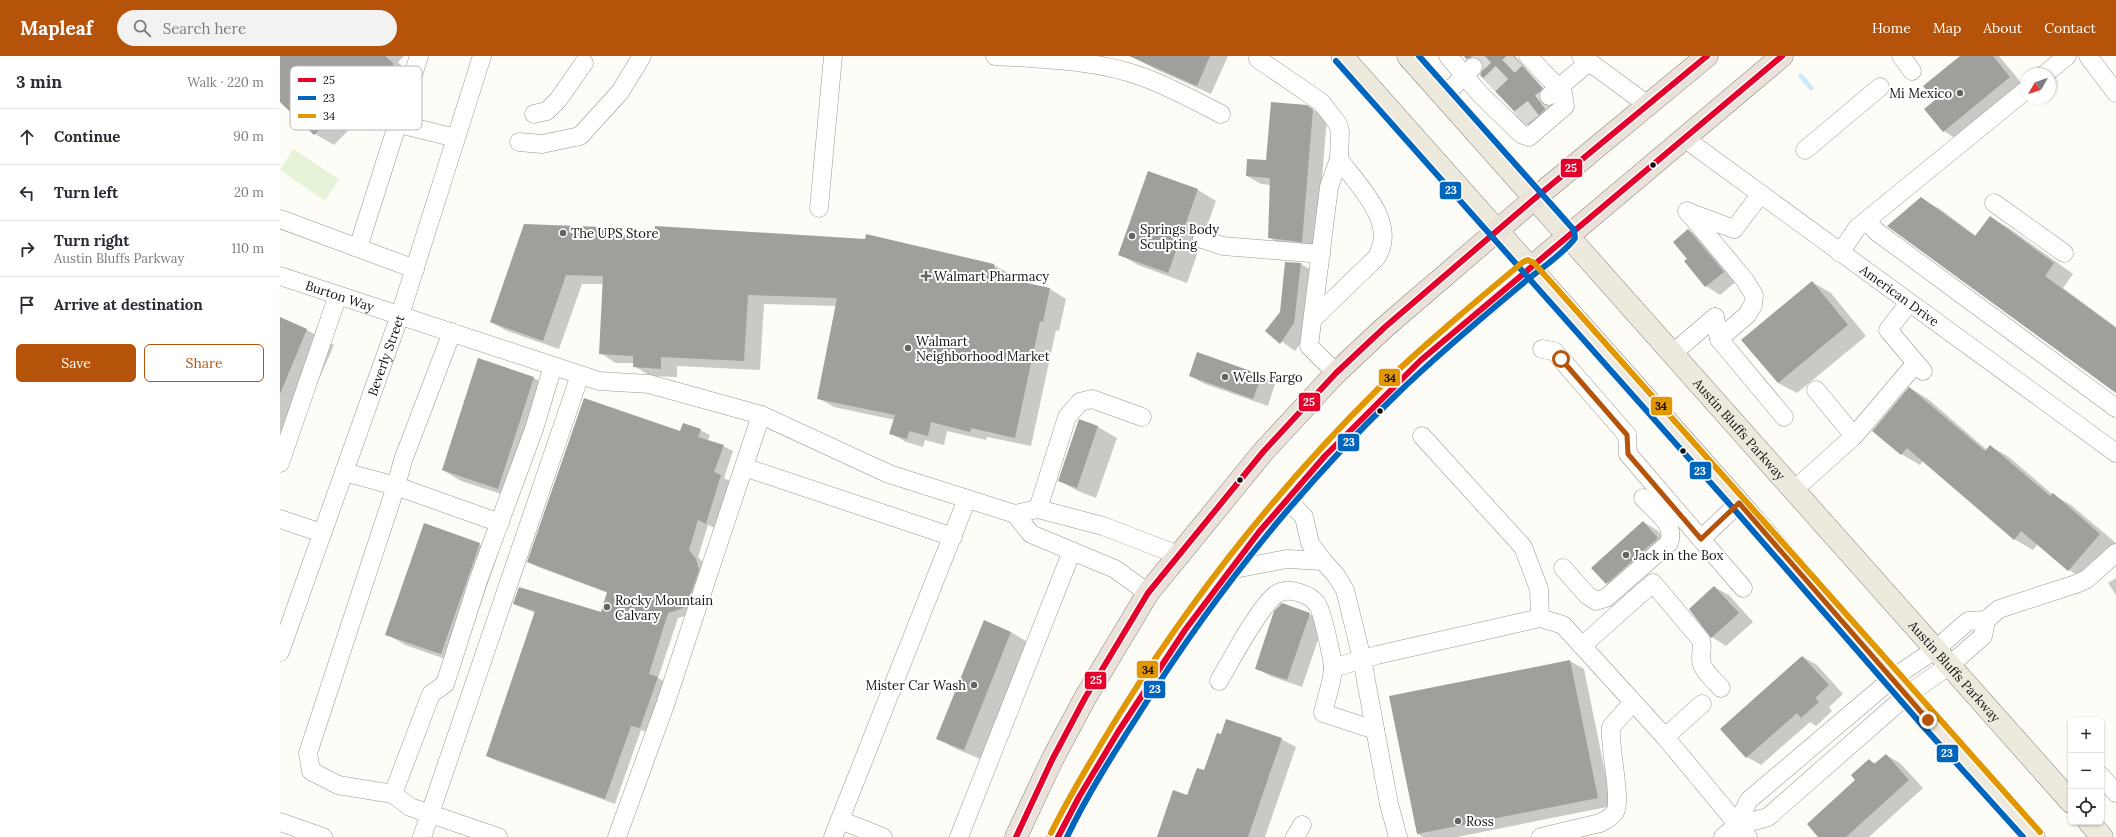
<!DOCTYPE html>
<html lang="en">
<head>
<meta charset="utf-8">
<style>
	:root { --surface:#fff; --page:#f2f2f3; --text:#2b2b33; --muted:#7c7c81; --line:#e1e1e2; --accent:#b45309 }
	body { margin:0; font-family:Lora,serif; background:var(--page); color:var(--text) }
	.controls { position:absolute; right:12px; bottom:12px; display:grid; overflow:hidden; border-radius:6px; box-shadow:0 1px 3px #0004 }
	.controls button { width:36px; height:36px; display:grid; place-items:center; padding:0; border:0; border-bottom:1px solid var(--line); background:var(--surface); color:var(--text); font:20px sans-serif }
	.compass { position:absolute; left:1740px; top:12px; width:36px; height:36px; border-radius:50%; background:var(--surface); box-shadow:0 1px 3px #0004; rotate:230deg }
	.stop { position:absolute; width:12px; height:12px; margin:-9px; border:3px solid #b45309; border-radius:50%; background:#fff }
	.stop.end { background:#b45309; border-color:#fff; box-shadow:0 1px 4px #0008 }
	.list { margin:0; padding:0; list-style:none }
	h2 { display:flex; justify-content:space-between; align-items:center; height:52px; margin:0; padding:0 16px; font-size:17px }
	h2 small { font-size:13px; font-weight:400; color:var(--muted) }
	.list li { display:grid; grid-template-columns:26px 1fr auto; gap:12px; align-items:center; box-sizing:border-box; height:56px; padding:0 16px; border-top:1px solid var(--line) }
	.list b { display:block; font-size:15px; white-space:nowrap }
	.list p { margin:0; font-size:13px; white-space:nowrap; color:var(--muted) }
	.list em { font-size:13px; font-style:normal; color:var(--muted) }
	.actions { display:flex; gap:8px; padding:12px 16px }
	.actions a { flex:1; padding:9px 0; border:1px solid var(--accent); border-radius:6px; text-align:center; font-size:14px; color:var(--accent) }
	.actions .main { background:var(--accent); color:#fff }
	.icon { flex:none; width:22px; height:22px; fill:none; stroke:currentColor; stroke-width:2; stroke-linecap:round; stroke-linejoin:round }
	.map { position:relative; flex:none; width:1836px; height:781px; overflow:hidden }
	header { display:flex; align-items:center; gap:24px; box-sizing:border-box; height:56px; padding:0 20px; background:var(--accent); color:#fff }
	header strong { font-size:19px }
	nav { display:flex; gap:22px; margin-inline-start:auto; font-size:14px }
	.search { width:280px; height:36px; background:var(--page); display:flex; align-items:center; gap:10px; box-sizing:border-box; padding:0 14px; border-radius:22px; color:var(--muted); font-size:15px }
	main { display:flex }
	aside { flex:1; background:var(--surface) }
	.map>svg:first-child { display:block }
	.green { fill:#e7f3d7 }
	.shadow { fill:#0003 }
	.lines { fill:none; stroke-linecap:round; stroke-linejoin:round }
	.stream { stroke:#cde8f7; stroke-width:5 }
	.building { fill:#a19f9c }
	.minor-tunnel { stroke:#dad9d4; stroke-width:18; stroke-dasharray:18 9; stroke-linecap:butt }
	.minor-casing { stroke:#979795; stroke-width:19 }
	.major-casing { stroke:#858482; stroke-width:23 }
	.highway-casing { stroke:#858482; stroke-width:23 }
	.minor { stroke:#fffffe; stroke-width:18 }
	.major { stroke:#ede9dc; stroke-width:22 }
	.highway { stroke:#eae1d8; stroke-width:22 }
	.bus-1-casing { stroke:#fff; stroke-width:9 }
	.bus-2-casing { stroke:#fff; stroke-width:9 }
	.bus-3-casing { stroke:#fff; stroke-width:9 }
	.bus-1 { stroke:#e4002b; stroke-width:6 }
	.bus-2 { stroke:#0065bd; stroke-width:6 }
	.bus-3 { stroke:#e09702; stroke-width:6 }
	.route { stroke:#b45309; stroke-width:5 }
	.poi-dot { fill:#646362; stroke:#fff; stroke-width:1.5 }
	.bus-dot { fill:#111; stroke:#fff; stroke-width:1.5 }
	.labels { text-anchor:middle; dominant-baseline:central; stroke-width:4; stroke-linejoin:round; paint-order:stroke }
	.poi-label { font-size:13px; fill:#111; stroke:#fff; text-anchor:start }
	.street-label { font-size:13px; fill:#111; stroke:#fff }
	.key { fill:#fff; stroke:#b8b8b8; stroke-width:1 }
	.key-label { font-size:11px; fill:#111 }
	.line-badge { stroke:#fff; stroke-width:1.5 }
	.badge-label { font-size:11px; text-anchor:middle; font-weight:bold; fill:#fff }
	.pale-badge-label { font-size:11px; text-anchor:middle; font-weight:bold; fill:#111 }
</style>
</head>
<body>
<header>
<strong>Mapleaf</strong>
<div class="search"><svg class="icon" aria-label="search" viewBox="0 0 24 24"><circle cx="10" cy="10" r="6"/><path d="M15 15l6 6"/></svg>Search here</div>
<nav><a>Home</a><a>Map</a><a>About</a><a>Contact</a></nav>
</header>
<main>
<aside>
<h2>3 min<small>Walk · 220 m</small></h2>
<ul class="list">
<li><svg class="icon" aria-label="ahead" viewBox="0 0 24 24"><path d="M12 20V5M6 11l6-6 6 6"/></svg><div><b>Continue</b></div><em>90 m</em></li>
<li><svg class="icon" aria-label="left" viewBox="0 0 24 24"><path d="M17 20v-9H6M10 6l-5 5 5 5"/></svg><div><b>Turn left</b></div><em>20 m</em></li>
<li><svg class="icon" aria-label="right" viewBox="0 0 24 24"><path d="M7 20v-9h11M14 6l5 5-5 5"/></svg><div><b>Turn right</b><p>Austin Bluffs Parkway</p></div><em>110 m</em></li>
<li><svg class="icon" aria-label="arrive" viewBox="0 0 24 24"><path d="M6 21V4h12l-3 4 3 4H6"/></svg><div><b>Arrive at destination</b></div></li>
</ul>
<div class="actions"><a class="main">Save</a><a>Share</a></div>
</aside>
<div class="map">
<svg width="1836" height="781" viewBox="0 0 1836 781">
	<rect width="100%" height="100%" fill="#fdfcf7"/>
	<path class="green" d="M 13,93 L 59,123 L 45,145 L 0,114 Z"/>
	<g class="shadow">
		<path d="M 0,0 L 124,0 L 118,6 L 132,20 L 98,54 L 92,50 L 54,89 L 35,78 L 0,44 Z"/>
		<path d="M 861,0 L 948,0 L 931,38 L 873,12 L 859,4 Z"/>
		<path d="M 1185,0 L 1235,0 L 1266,35 L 1263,45 L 1265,50 L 1272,53 L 1252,71 L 1247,68 L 1204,13 L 1202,3 L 1192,5 Z"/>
		<path d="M 1681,0 L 1719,0 L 1744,30 L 1678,84 L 1664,75 L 1646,53 L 1656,44 Z"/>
		<path d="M 1027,50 L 1047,62 L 1036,193 L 1003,190 L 989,181 L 991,129 L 981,128 L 967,120 L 987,106 Z"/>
		<path d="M 918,134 L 936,145 L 907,227 L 858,209 L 839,198 Z"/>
		<path d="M 1641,143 L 1660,153 L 1696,180 L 1710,161 L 1729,172 L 1793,218 L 1783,232 L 1836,271 L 1836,335 Z"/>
		<path d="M 323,172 L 337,180 L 714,209 L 730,218 L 730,225 L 770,233 L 786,243 L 779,275 L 776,274 L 751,390 L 707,381 L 706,384 L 667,375 L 664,389 L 645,384 L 643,391 L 626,386 L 610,377 L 615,364 L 554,351 L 538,342 L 557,250 L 484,248 L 480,314 L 397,310 L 397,321 L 370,320 L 354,310 L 354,307 L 336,307 L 320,297 L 323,228 L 302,228 L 279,293 L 227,275 L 211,266 Z"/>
		<path d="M 1408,174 L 1423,182 L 1458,224 L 1440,239 L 1426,230 L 1405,205 L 1408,203 Z"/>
		<path d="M 1006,207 L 1021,208 L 1035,216 L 1028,276 L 1015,295 L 987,275 L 1001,256 Z"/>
		<path d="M 1532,226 L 1551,237 L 1586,280 L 1517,337 L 1498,327 Z"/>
		<path d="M 0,262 L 27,274 L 54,289 L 36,330 L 22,324 L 0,386 Z"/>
		<path d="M 199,304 L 254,322 L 273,333 L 237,443 L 181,425 L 163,414 Z"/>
		<path d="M 910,320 L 981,320 L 995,328 L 988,350 L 925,328 Z"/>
		<path d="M 1630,332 L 1648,343 L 1707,394 L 1710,390 L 1729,401 L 1772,438 L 1791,449 L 1836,487 L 1836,492 L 1808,525 L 1789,514 L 1758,488 L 1753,494 L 1734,483 L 1643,405 L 1640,409 L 1621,398 Z"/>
		<path d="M 799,365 L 818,371 L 837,382 L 816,442 L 798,435 L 779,425 Z"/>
		<path d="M 420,374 L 430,379 L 428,385 L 443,390 L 453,395 L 444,422 L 450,425 L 435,472 L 428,469 L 418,501 L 426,509 L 411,558 L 398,562 L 378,622 L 387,627 L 369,677 L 361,674 L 335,748 L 217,705 L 207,700 L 255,557 L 234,548 L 321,557 L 328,537 L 258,511 L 248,506 L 400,376 Z"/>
		<path d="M 1363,466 L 1377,474 L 1392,491 L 1341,536 L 1327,527 Z"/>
		<path d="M 199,488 L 218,498 L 180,608 L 125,589 L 107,578 Z"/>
		<path d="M 1836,522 L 1836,539 L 1828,527 Z"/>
		<path d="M 1434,531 L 1449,539 L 1473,566 L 1446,590 L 1432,581 L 1410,553 Z"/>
		<path d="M 1029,558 L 1044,566 L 1022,631 L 990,620 L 976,612 Z"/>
		<path d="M 731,576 L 749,587 L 703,704 L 676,693 L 658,683 Z"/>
		<path d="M 1523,601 L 1537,609 L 1563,638 L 1549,651 L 1552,655 L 1536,670 L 1530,666 L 1481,709 L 1467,701 L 1442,673 Z"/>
		<path d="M 1290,605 L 1304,613 L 1332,750 L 1177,781 L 1143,781 L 1138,778 Z"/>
		<path d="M 1001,683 L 1016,691 L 985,781 L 881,781 L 925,716 Z"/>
		<path d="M 1606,699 L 1620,707 L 1643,732 L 1589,781 L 1540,781 L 1589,704 L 1596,708 Z"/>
	</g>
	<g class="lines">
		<path class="stream" d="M 1521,20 L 1531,32"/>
	</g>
	<g class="building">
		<path d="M 0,0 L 105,0 L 114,8 L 79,44 L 74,39 L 34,79 L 0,46 Z"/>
		<path d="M 849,0 L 930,0 L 917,30 Z"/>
		<path d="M 1184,0 L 1234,0 L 1262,32 L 1259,42 L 1261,47 L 1269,50 L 1247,69 L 1200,19 L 1203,13 L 1201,4 L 1195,1 L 1186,3 Z"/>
		<path d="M 1680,0 L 1713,0 L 1730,21 L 1663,76 L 1644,53 L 1655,44 L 1643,30 Z"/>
		<path d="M 991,46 L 1027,49 L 1033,53 L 1022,186 L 988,182 L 990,122 L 966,120 L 967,103 L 986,104 Z"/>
		<path d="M 868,115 L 918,133 L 888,217 L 838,199 Z"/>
		<path d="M 1641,141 L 1695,180 L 1710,160 L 1774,207 L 1765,220 L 1836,272 L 1836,337 L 1607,170 Z"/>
		<path d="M 244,168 L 323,171 L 325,178 L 375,181 L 375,170 L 585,183 L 586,178 L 714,208 L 715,218 L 724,222 L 770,232 L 763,266 L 760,265 L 735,382 L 691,372 L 690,376 L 651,366 L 648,380 L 629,375 L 627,383 L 609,378 L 615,359 L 537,343 L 557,242 L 468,239 L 464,305 L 381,301 L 381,313 L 353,311 L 353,300 L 319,298 L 323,220 L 286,219 L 263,285 L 210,266 Z"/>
		<path d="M 1408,173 L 1444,216 L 1425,231 L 1404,205 L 1407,203 L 1393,186 Z"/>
		<path d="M 1005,206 L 1021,207 L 1014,267 L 1000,288 L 985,275 L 1000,256 Z"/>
		<path d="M 1532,225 L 1568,269 L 1498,327 L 1461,284 Z"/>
		<path d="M 0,261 L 27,273 L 0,338 Z"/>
		<path d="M 917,296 L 982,319 L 973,343 L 909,320 Z"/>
		<path d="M 198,302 L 254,321 L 218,433 L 162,414 Z"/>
		<path d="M 1629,331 L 1705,395 L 1710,389 L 1770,440 L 1773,437 L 1820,478 L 1788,515 L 1741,475 L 1734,484 L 1627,392 L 1621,399 L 1592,375 Z"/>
		<path d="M 304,342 L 400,375 L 403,367 L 421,373 L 418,381 L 444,389 L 434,416 L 441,419 L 426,468 L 418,464 L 409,494 L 416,503 L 419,514 L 407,548 L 401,553 L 388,557 L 369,618 L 378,621 L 360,672 L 351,670 L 325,743 L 206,700 L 255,555 L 233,548 L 239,531 L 321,556 L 327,536 L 247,506 Z"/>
		<path d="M 799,363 L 818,370 L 797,432 L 778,425 Z"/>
		<path d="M 1363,465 L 1378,482 L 1326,528 L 1311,512 Z"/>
		<path d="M 144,467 L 200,487 L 161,598 L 105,579 Z"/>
		<path d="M 1434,530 L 1459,557 L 1431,582 L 1409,553 Z"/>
		<path d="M 1002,547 L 1030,557 L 1007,624 L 975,613 L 994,555 Z"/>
		<path d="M 704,564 L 731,576 L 684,694 L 656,683 Z"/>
		<path d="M 1522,600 L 1549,629 L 1535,642 L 1539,646 L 1521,662 L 1517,657 L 1466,702 L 1440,673 Z"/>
		<path d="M 1290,604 L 1318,742 L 1137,778 L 1109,640 Z"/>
		<path d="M 946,663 L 1002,682 L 968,781 L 877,781 L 893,734 L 907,739 L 917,712 L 924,714 L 937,677 L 941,678 Z"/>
		<path d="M 1606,698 L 1629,724 L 1566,781 L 1538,781 L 1527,768 L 1575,724 L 1571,719 L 1589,703 L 1594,708 Z"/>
	</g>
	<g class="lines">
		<g class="minor-tunnel">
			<path d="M 1193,11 L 1205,0"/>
			<path d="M 1209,29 L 1236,3"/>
			<path d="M 1239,63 L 1269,40"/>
		</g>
		<g class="minor-casing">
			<g id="minor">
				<path d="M 715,0 C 764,3 817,4 863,21 C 890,31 916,45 941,58"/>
				<path d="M 1168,0 L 1199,37 L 1241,78 L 1249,81 L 1285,50 L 1283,37 L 1248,0"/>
				<path d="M 1301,0 L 1368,49"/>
				<path d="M 1621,0 L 1632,15"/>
				<path d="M 1808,0 L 1836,37"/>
				<path d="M 978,3 L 1041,46 L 1058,68 L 1060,76 L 1059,103 L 1049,131 L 1029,290 L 1056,317"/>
				<path d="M 1765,18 L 1787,0"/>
				<path d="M 1164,40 L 1193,11"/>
				<path d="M 1269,40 L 1309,6"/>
				<path d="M 254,58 L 267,55 L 278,44 L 304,7"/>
				<path d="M 119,68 L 176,82"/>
				<path id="s1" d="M 1404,82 L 1836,397"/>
				<path d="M 239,86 L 262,88 L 300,80 L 340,36 L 362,0"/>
				<path d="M 1525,94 L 1600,31"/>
				<path d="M 1714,147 L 1784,197"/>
				<path d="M 539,152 L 553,0"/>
				<path d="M 1407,155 L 1464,223 L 1474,239 L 1473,249 L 1467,259 L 1439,283"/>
				<path d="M 1408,156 L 1454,173 L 1480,139"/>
				<path d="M 0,163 L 78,192 L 139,0"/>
				<path d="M 1587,165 L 1597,176 L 1836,352"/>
				<path d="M 922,183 L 943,190 L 1041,198"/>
				<path d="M 78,192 L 135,213"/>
				<path d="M 1560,197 L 1577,172 L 1746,34"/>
				<path id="s2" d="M 0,220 L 319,325 L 369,328 L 481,359 L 609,418 L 735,458 L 758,453 L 823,470 L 898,499"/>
				<path d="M 1629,247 L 1608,274 L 1643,315"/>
				<path d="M 1435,261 L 1439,283 L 1504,361"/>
				<path d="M 1033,263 L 1096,202 C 1119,167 1078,130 1059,103"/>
				<path d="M 1262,293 L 1274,295 L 1347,379 L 1348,398 L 1463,532"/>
				<path d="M 1392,298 L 1435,261"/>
				<path d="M 1142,380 L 1243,491 L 1259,533 L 1260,562"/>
				<path d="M 1574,380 L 1636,307"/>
				<path d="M 0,407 L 58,239"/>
				<path d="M 464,411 L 673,481"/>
				<path d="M 64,416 L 116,430 L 123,404 L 172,276"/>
				<path d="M 1514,434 L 1574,380 L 1536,334"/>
				<path d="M 1007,443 L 1024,461 L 1030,487 L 1043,505 L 1055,518 L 1065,534 L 1082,603 L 1109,748 L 1118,781"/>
				<path d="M 758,453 L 787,361 L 800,346 L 812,343 L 862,361"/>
				<path d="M 735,458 L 751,478 L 835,513 L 868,537"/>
				<path d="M 0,463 L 42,477"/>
				<path d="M 1421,483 L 1459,447"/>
				<path d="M 1283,512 L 1307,539 L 1316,545 L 1326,542 L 1389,487 C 1396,468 1375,455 1363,442"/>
				<path d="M 949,514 L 1007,503 L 1043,505"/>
				<path d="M 1373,527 L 1421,584 C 1423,591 1421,595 1421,603 C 1421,614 1434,624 1441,632"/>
				<path d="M 1302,590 L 1367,532"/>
				<path id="s3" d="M 0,596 L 120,259 L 202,0"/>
				<path d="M 1053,612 L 1097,599 L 1260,562 L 1283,569 L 1385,681 L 1468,781"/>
				<path d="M 939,625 C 950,606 981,547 998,537 C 1009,531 1030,538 1037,548 C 1042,554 1053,604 1053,613 C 1052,627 1046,643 1043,657 L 1095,674"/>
				<path d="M 1385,681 L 1422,648"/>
				<path d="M 1821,720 L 1836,737"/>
				<path d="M 113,738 L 58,729 L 31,715 L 28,697 L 116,430 L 220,467"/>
				<path d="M 560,764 L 603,781"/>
				<path d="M 0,766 L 43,781"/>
				<path d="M 1456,770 L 1488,761 L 1627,639 L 1670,609 L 1703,580 L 1706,564"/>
				<path d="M 142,781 L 300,319"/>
				<path d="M 218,781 L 130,751 L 113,738 L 151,638 L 165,628 L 198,525 L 254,373 L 273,310"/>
				<path d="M 337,781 L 385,649 L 481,359"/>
				<path d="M 553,781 L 687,443"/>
				<path d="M 679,781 L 792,495"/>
				<path d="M 1015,781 L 1022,769"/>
				<path d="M 1261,781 L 1320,767 C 1326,764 1331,762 1335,756 C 1342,743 1329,691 1331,671 L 1353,646"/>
				<path d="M 1443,781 L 1456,770 L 1469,744 L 1613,622 L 1656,593 L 1688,565 L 1706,564 L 1719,553 L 1796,528 L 1807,523 L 1836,497"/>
			</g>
		</g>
		<g class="major-casing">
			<g id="major">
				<path d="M 1062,0 L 1459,447 L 1648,664 L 1754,781"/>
				<path id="s4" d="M 1128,0 L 1791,746"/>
				<path d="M 1809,766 L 1822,781"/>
			</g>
		</g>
		<g class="highway-casing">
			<g id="highway">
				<path d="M 736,781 L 772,704 L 805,642 L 868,537 L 983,396 L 1056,317 L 1105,271 L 1254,143 L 1427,0"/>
				<path d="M 778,781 C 795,744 817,711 838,676 C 894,583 959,495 1032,414 C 1066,376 1104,340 1141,304 L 1502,0"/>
			</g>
		</g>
		<use href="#minor" class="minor"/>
		<use href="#major" class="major"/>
		<use href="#highway" class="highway"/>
		<g class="bus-1-casing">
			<g id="bus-1">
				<path d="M 736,781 L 772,704 L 805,642 L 868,537 L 983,396 L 1056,317 L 1105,271 L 1254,143 L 1427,0"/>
				<path d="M 778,781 L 799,741 L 838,676 L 905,574 L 979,476 L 1045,400 L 1141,304 L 1502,0"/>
			</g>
		</g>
		<g class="bus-2-casing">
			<g id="bus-2">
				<path d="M 1056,5 L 1453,452 L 1642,669 L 1743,781"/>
				<path d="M 787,781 C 807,739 832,700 857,661 C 930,544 1016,435 1116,339 C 1156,300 1199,264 1241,229 C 1256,216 1285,197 1295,182 L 1294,174 L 1139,0"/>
			</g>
		</g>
		<g class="bus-3-casing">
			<path id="bus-3" d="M 771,777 C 792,735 817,694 842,654 C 915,537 1001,429 1099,332 C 1145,288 1194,247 1243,206 L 1248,204 L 1254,207 L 1760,776"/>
		</g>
		<use href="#bus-1" class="bus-1"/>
		<use href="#bus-2" class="bus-2"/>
		<use href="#bus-3" class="bus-3"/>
	</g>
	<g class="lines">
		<path class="route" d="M 1281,303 L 1347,379 L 1348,398 L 1421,483 L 1459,447 L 1648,664"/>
	</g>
	<g class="poi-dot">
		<circle cx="1680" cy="37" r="4"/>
		<circle cx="283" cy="177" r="4"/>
		<circle cx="852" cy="180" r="4"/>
		<path d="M644 214h4v4h4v4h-4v4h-4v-4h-4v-4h4z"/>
		<circle cx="628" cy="292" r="4"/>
		<circle cx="945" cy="321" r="4"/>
		<circle cx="1346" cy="499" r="4"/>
		<circle cx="327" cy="551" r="4"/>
		<circle cx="694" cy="629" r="4"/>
		<circle cx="1178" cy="765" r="4"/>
	</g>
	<g class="bus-dot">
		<circle cx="1373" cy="109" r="3.5"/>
		<circle cx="1100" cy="355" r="3.5"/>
		<circle cx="1403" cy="395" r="3.5"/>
		<circle cx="960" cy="424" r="3.5"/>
	</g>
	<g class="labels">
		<g class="poi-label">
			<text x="1672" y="37" text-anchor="end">Mi Mexico</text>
			<text x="860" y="173">Springs Body<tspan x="860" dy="15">Sculpting</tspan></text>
			<text x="291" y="177">The UPS Store</text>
			<text x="654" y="220">Walmart Pharmacy</text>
			<text x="636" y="285">Walmart<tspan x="636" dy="15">Neighborhood Market</tspan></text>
			<text x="953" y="321">Wells Fargo</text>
			<text x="1354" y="499">Jack in the Box</text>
			<text x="335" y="544">Rocky Mountain<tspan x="335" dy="15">Calvary</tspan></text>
			<text x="686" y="629" text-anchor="end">Mister Car Wash</text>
			<text x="1186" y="765">Ross</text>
		</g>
		<g class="street-label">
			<text stroke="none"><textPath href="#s2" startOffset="63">Burton Way</textPath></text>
			<text stroke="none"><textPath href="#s1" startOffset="267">American Drive</textPath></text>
			<text stroke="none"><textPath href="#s3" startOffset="315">Beverly Street</textPath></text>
			<text stroke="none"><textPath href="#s4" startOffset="499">Austin Bluffs Parkway</textPath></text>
			<text stroke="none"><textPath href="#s4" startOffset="823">Austin Bluffs Parkway</textPath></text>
		</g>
	</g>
	<rect x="10" y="10" width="132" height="64" rx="6" class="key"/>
	<rect x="18" y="22" width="18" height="4" fill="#e4002b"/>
	<rect x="18" y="40" width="18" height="4" fill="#0065bd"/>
	<rect x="18" y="58" width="18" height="4" fill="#e09702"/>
	<g class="key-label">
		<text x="43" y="28">25</text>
		<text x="43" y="46">23</text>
		<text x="43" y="64">34</text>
	</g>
	<g class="line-badge">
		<rect x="1280" y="102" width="23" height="20" rx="4" fill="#e4002b"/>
		<rect x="1159" y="125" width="23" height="19" rx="4" fill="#0065bd"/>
		<rect x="1098" y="312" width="23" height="19" rx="4" fill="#e09702"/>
		<rect x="1018" y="336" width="23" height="20" rx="4" fill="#e4002b"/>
		<rect x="1370" y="340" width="23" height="20" rx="4" fill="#e09702"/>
		<rect x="1057" y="377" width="23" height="19" rx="4" fill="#0065bd"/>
		<rect x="1409" y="405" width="23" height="19" rx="4" fill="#0065bd"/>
		<rect x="856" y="604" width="23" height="19" rx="4" fill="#e09702"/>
		<rect x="804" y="615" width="23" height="19" rx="4" fill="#e4002b"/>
		<rect x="863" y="624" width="23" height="19" rx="4" fill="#0065bd"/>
		<rect x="1656" y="688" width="23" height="19" rx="4" fill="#0065bd"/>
	</g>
	<g class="badge-label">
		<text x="1291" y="116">25</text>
		<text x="1171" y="138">23</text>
		<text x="1029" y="350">25</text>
		<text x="1069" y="390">23</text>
		<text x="1420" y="419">23</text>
		<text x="816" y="628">25</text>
		<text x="875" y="637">23</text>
		<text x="1667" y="701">23</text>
	</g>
	<g class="pale-badge-label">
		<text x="1110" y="326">34</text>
		<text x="1381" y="354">34</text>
		<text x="868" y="618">34</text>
	</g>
</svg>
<div class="controls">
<button>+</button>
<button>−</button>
<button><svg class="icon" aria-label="locate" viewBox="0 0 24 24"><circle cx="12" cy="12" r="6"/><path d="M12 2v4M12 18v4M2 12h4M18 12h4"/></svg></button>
</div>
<svg class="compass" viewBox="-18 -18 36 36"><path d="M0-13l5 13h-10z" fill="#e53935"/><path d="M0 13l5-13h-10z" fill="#7c7c81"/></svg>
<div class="stop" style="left:1281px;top:303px"></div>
<div class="stop end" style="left:1648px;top:664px"></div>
</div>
</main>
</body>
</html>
